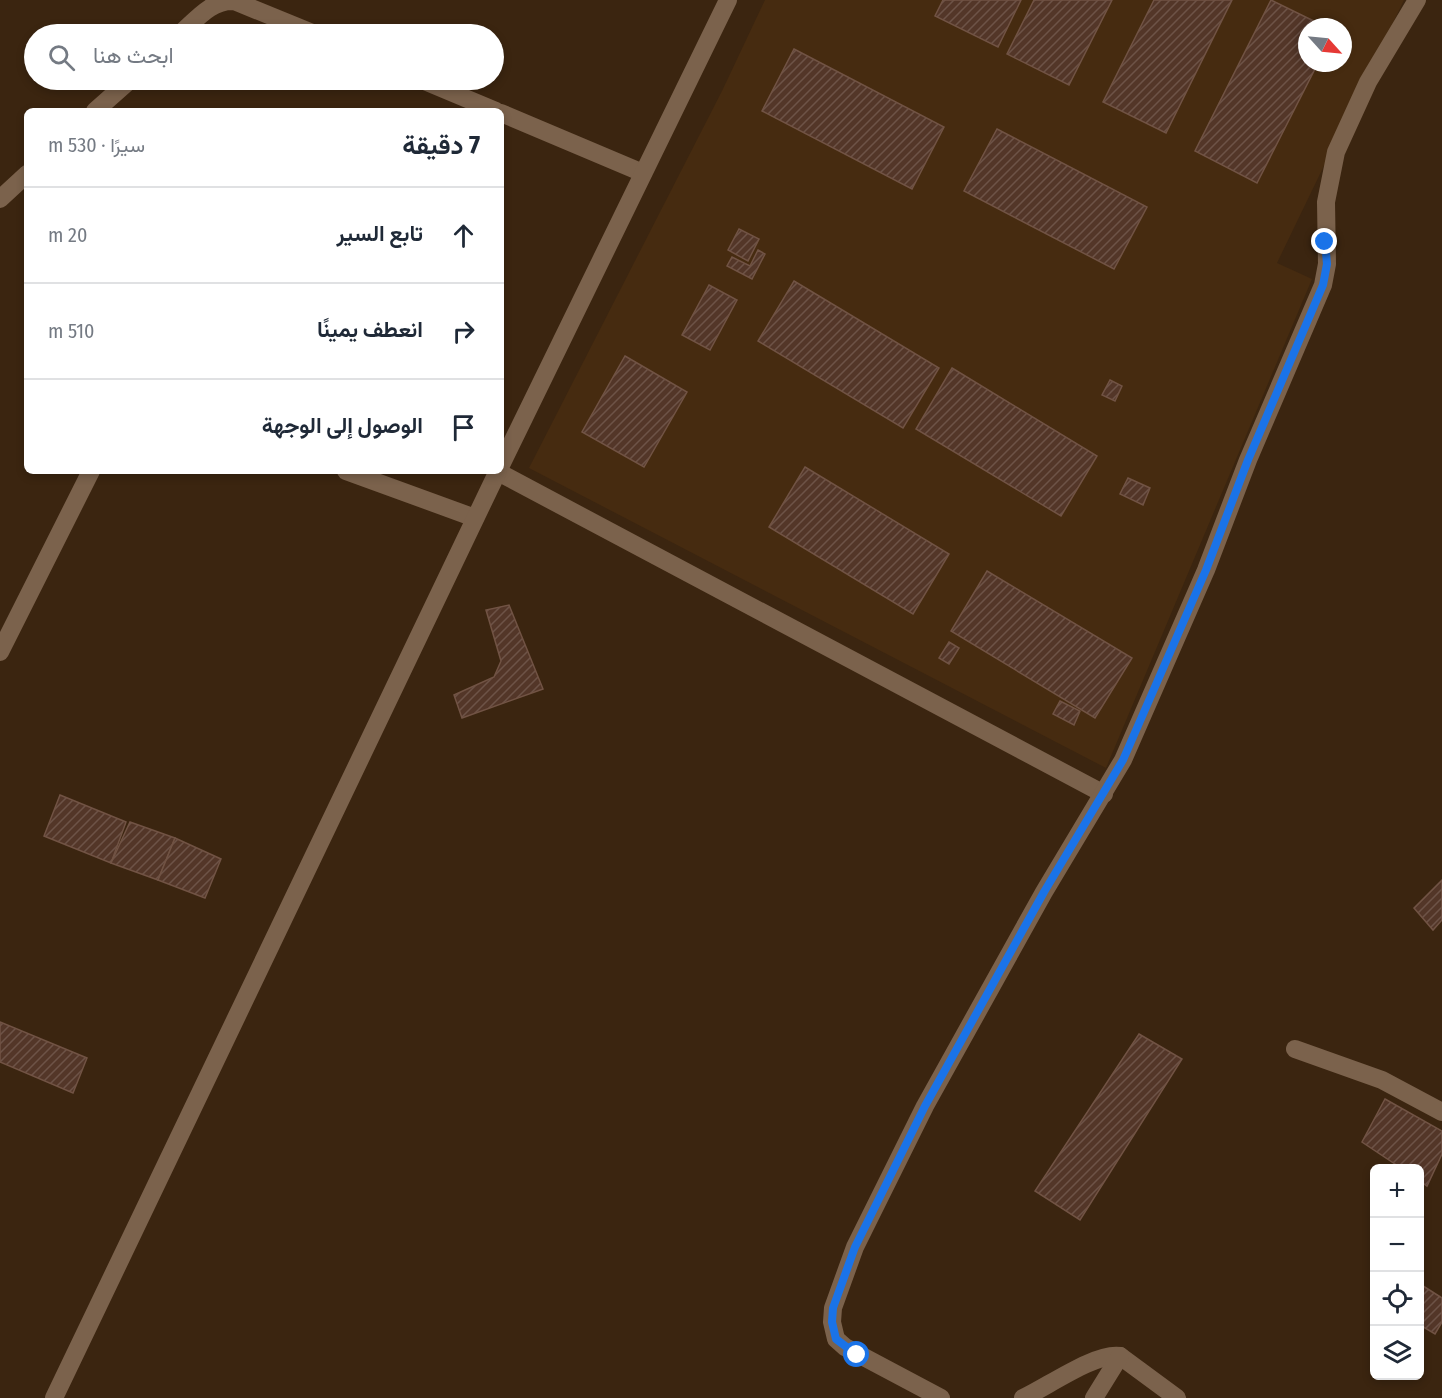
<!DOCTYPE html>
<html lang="ar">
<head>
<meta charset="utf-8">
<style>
	:root { --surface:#fff; --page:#f2f2f3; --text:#1f2937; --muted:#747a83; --line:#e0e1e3 }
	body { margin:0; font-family:"Fira Sans Condensed",Vazirmatn,sans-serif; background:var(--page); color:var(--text); direction:rtl }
	.controls { position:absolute; right:18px; bottom:18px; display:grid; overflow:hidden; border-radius:9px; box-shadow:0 3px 9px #0003 }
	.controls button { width:54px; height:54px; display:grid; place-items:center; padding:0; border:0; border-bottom:2px solid var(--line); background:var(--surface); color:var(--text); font:30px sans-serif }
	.compass { position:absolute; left:1298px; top:18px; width:54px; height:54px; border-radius:50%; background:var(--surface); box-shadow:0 3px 9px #0003; rotate:117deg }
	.stop { position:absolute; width:18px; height:18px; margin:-14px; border:4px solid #1a73e8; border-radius:50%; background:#fff }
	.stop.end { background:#1a73e8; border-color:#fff; box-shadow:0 2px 6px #0008 }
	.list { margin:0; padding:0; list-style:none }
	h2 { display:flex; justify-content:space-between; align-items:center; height:78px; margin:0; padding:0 24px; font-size:26px }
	h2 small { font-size:20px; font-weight:400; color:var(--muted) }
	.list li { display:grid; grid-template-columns:39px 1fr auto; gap:18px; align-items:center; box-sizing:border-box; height:96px; padding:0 24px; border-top:2px solid var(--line) }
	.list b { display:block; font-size:22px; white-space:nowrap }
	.list em { font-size:20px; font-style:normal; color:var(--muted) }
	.icon { flex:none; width:33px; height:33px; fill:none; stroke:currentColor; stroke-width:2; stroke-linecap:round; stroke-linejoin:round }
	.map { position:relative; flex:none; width:1442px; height:1398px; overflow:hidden; direction:ltr }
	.search { position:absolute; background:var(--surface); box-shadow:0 3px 9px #0003; left:24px; top:24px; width:480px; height:66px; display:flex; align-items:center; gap:15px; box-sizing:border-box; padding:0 21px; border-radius:33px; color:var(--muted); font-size:22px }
	.panel { position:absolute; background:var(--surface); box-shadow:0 3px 9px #0003; left:24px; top:108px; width:480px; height:366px; border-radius:9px; direction:rtl }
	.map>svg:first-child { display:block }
	.built { fill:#462b10; fill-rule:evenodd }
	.building { fill:url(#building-hatch); stroke:#715344; stroke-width:1.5 }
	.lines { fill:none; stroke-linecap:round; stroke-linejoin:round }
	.minor { stroke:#7b624c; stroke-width:18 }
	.route { stroke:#1a73e8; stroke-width:8 }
</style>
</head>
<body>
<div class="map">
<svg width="1442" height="1398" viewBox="0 0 1442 1398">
	<defs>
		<pattern id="building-hatch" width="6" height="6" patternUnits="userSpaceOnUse" patternTransform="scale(1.5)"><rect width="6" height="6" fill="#533628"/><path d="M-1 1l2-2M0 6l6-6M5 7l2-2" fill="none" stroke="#6d5347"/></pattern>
	</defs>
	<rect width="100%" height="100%" fill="#3b2510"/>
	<path class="built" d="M 765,0 L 1404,0 L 1277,263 L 1312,279 L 1106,768 L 529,468 L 722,91 ZM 1307,27 L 1343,27 L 1343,63 L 1307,63 Z"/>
	<g class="building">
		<path d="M 943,0 L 1021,0 L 998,47 L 935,16 Z"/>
		<path d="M 1034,0 L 1112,0 L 1069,85 L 1007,54 Z"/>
		<path d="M 1154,0 L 1232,0 L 1166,133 L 1103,102 Z"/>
		<path d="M 1271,0 L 1326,27 L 1307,27 L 1307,63 L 1318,63 L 1257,183 L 1195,151 Z"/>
		<path d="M 794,49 L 944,127 L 912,189 L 762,111 Z"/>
		<path d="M 997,129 L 1147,207 L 1114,269 L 964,191 Z"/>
		<path d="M 739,229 L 759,239 L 748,261 L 728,250 Z"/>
		<path d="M 758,250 L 765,254 L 752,279 L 727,266 L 732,257 L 750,266 Z"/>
		<path d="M 794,281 L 939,368 L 903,428 L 758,341 Z"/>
		<path d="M 709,285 L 737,300 L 710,350 L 682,335 Z"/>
		<path d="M 625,356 L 687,392 L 644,467 L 582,432 Z"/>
		<path d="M 952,368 L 1097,456 L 1061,516 L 916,429 Z"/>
		<path d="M 1110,380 L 1122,386 L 1115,401 L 1102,395 Z"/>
		<path d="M 805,467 L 949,554 L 913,614 L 769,527 Z"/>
		<path d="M 1128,478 L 1150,488 L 1143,505 L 1120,494 Z"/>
		<path d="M 987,571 L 1132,658 L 1095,718 L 951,631 Z"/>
		<path d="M 509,605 L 543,689 L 462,718 L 454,695 L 494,677 L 501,661 L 486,610 Z"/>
		<path d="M 949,642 L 959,648 L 949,664 L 939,658 Z"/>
		<path d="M 1060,701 L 1080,711 L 1074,725 L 1053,714 Z"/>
		<path d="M 60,795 L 126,822 L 111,863 L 44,836 Z"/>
		<path d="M 130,822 L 175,838 L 158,880 L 111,863 Z"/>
		<path d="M 175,838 L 221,859 L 205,898 L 158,880 Z"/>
		<path d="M 1442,880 L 1442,920 L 1433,930 L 1414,908 Z"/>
		<path d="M 0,1022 L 87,1058 L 73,1093 L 0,1062 Z"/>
		<path d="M 1139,1034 L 1182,1059 L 1080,1220 L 1035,1191 Z"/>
		<path d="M 1385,1099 L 1442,1131 L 1442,1154 L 1427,1186 L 1420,1181 L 1420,1168 L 1401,1168 L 1362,1142 Z"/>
		<path d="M 1420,1284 L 1442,1298 L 1442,1322 L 1435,1334 L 1420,1325 Z"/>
	</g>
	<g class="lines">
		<g class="minor">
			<path d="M 180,34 C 196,20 211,0 234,1 L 315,34"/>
			<path d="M 422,80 L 496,111"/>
			<path d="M 95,111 L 130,80"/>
			<path d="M 501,113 L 643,173"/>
			<path d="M 0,199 L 27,174"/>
			<path d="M 501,465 L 728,0"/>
			<path d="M 346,471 L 475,518"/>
			<path d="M 498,472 L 1104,794"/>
			<path d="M 0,652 L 91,471"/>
			<path d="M 1295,1049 L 1382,1080 L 1442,1112"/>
			<path d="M 54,1398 L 498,471"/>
			<path d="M 941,1398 L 845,1347 L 836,1339 L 832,1322 L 833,1308 L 855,1247 L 925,1106 L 1044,892 L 1123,760 L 1206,570 L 1248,460 L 1323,285 L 1327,264 L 1326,202 L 1336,152 L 1368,82 L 1417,0"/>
			<path d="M 1023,1398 C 1047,1387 1096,1352 1120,1356 L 1177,1398"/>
			<path d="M 1094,1398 L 1120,1356"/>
		</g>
	</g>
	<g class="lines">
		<path class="route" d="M 857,1355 L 836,1339 L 832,1322 L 833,1308 L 855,1247 L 925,1106 L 1044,892 L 1123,760 L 1206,570 L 1248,460 L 1323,285 L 1327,264 L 1325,242"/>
	</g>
</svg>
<div class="controls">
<button>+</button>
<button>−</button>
<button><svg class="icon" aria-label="locate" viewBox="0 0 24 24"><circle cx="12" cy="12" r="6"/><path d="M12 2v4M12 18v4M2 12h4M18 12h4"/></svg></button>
<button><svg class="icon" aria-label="layers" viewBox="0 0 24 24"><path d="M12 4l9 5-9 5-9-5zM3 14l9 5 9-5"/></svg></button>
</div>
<svg class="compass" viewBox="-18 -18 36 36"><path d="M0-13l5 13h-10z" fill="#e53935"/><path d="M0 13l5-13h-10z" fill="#747a83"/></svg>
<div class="stop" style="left:857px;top:1355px"></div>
<div class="stop end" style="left:1325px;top:242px"></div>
<div class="search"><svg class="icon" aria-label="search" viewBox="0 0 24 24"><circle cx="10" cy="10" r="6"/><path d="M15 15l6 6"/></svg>ابحث هنا</div>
<section class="panel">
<h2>7 دقيقة<small>سيرًا · 530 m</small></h2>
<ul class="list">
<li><svg class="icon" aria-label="ahead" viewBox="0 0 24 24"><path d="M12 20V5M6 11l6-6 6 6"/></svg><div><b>تابع السير</b></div><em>20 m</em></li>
<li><svg class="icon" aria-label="right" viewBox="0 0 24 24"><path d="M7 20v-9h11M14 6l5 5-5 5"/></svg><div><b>انعطف يمينًا</b></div><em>510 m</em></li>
<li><svg class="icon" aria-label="arrive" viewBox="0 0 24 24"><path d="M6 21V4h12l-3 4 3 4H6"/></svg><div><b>الوصول إلى الوجهة</b></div></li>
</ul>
</section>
</div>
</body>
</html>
